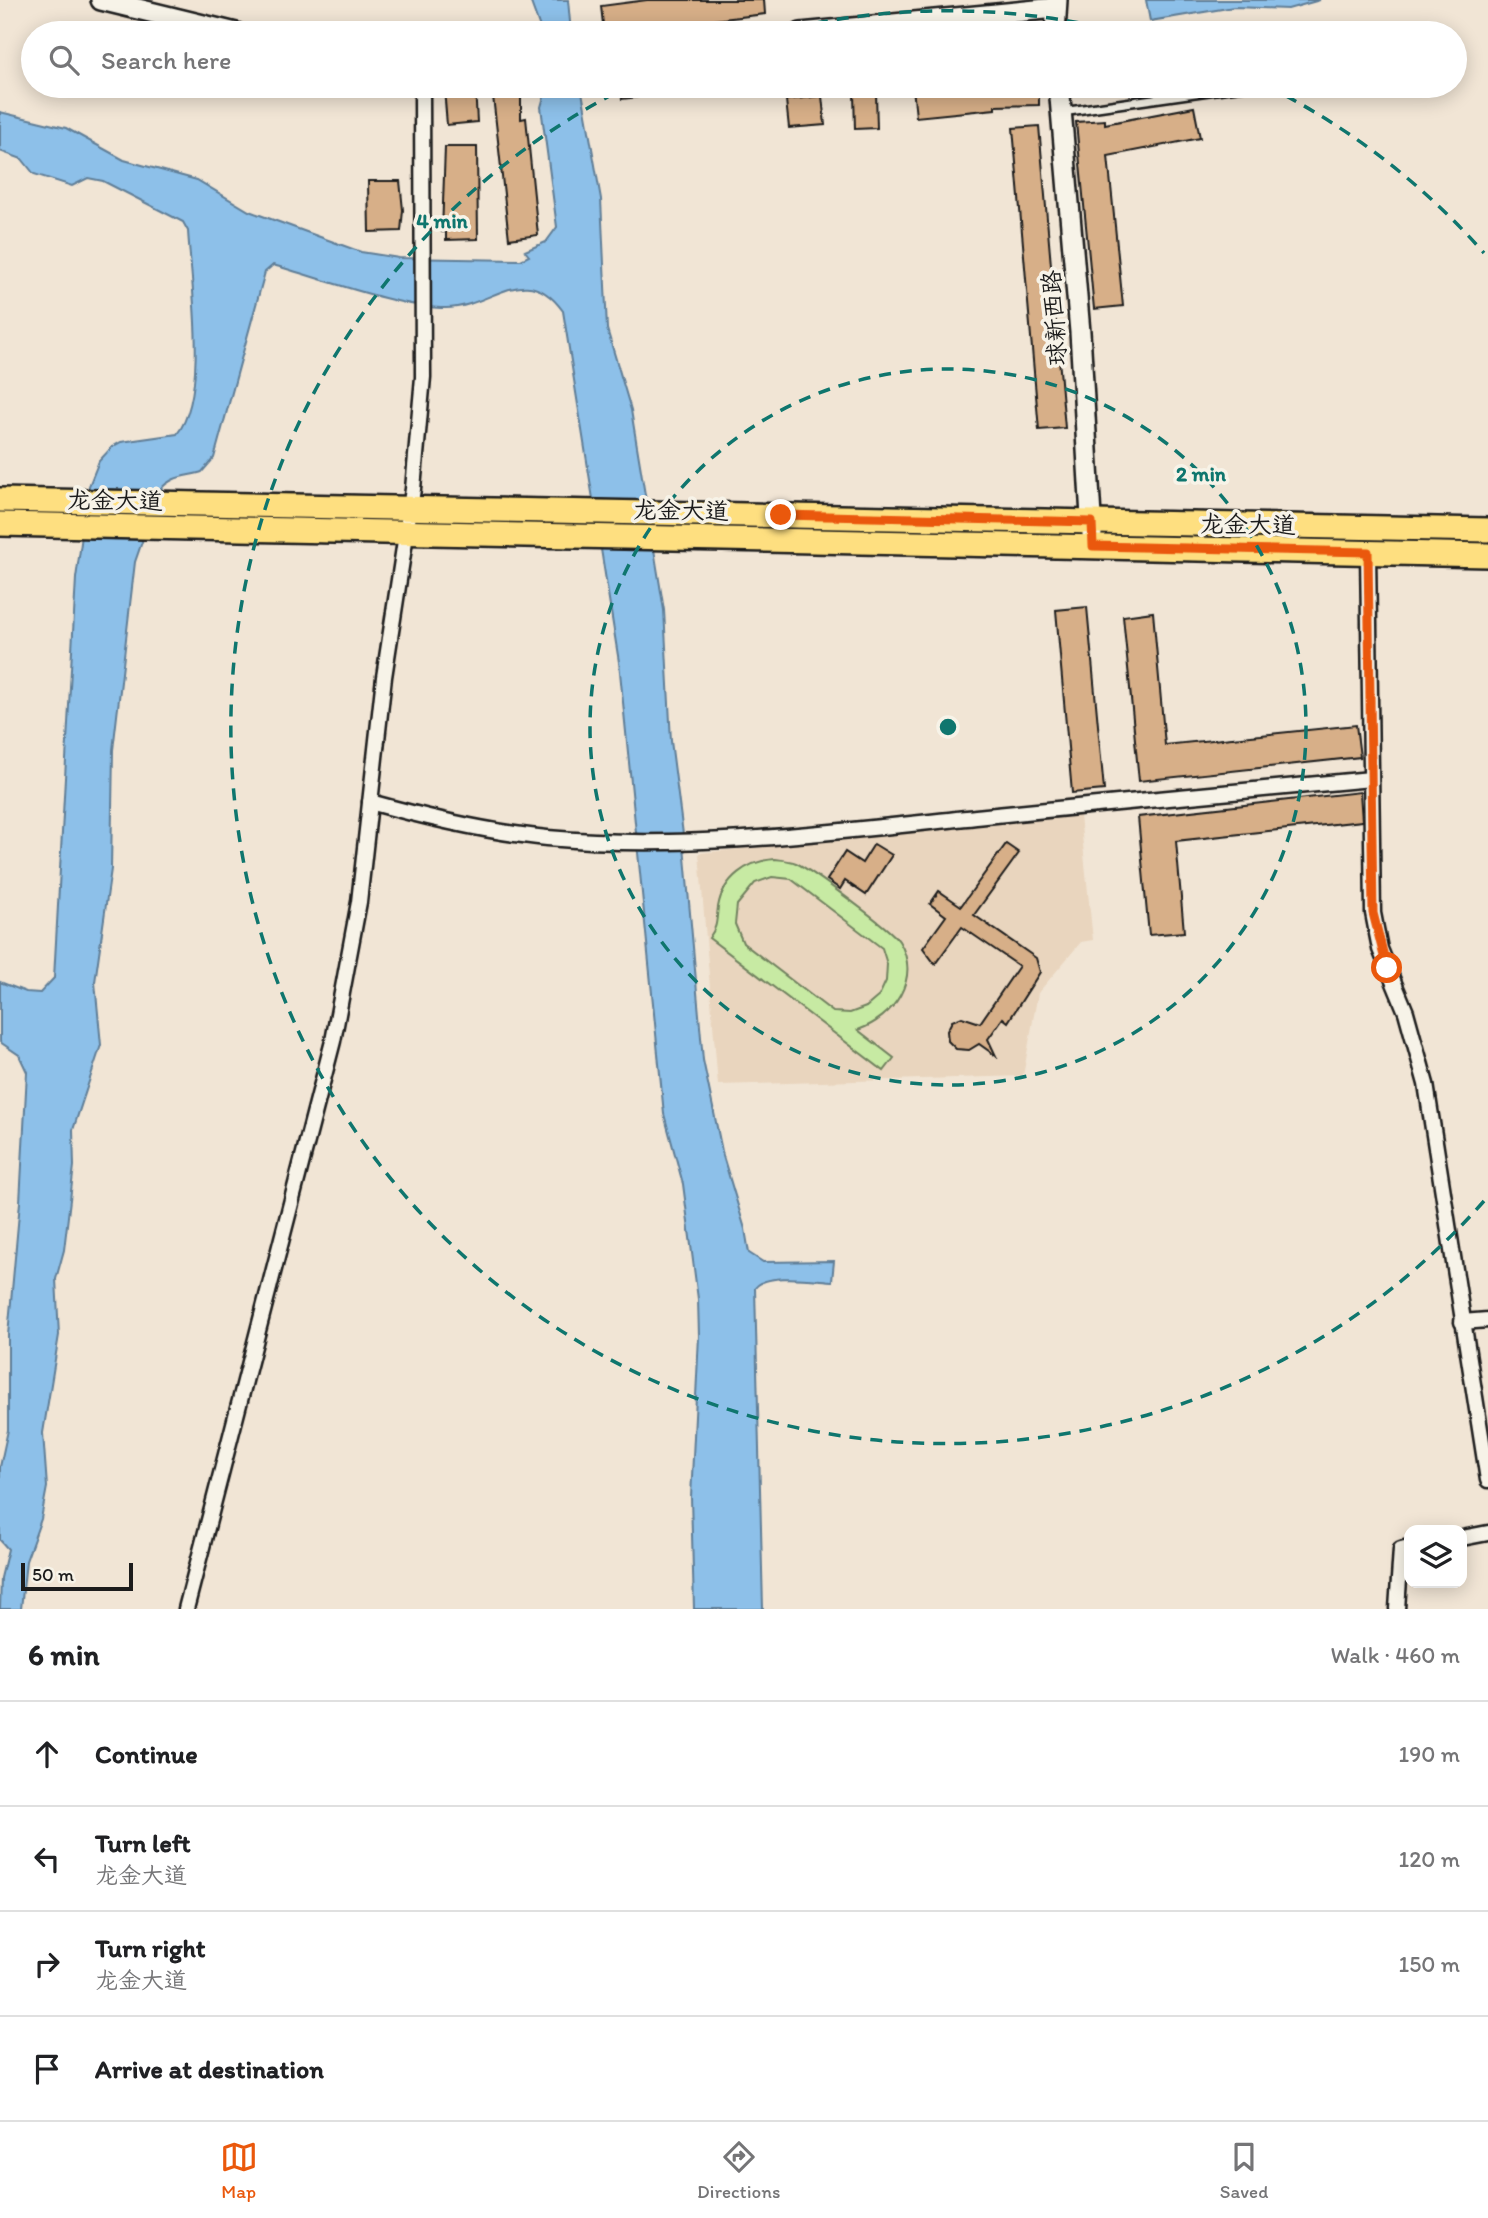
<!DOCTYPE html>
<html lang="en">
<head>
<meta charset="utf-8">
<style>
	:root { --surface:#fff; --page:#f2f2f2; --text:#202124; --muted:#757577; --line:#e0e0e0; --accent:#ea580c }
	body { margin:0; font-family:Itim,"LXGW WenKai TC",sans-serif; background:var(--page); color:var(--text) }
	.controls { position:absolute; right:21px; bottom:21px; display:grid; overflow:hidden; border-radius:14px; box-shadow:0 4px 18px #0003 }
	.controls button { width:63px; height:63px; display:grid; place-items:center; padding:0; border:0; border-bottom:2px solid var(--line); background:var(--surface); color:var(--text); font:35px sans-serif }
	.scale { position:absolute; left:21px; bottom:18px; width:112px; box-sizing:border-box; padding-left:7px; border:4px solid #1c1c1c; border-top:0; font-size:19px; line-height:24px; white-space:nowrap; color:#1c1c1c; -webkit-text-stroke:5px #f7f3e8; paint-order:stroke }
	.stop { position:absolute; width:21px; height:21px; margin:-16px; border:5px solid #ea580c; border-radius:50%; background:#fff }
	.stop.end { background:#ea580c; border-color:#fff; box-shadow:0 2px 7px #0008 }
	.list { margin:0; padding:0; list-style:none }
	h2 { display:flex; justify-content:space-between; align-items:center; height:91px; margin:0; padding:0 28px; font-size:30px }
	h2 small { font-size:23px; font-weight:400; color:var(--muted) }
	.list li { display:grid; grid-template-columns:46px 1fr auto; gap:21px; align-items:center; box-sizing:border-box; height:105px; padding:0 28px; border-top:2px solid var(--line) }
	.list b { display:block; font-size:26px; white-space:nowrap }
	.list p { margin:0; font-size:23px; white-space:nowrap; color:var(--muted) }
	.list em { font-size:23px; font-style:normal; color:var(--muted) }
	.icon { flex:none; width:38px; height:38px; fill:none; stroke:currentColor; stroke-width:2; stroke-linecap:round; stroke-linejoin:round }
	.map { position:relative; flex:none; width:1488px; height:1609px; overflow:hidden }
	.search { position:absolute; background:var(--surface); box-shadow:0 4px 18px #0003; left:21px; right:21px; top:21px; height:77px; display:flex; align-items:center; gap:18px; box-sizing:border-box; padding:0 24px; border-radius:38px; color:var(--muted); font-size:26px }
	.sheet { height:511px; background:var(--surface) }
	nav { display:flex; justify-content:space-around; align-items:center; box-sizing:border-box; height:98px; border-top:2px solid var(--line); background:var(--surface); font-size:19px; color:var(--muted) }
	nav a { display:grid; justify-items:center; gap:4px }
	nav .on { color:var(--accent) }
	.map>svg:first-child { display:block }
	.built { fill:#e9d5be }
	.green { fill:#c7eaa3; stroke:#728360; stroke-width:2; fill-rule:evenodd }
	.water { fill:#8dc0e9; stroke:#607e97; stroke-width:2 }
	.building { fill:#d7af88; stroke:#1c1c1c; stroke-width:2 }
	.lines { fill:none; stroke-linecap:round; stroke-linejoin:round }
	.lane-casing { stroke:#1c1c1c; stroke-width:12 }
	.street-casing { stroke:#1c1c1c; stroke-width:19 }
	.secondary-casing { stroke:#1c1c1c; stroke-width:24 }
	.primary-casing { stroke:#1c1c1c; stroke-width:28 }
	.lane { stroke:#f7f3e8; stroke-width:7 }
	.street { stroke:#f7f3e8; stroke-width:14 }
	.secondary { stroke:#f7f3e8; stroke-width:19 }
	.primary { stroke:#fedf80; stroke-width:23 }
	.route { stroke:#ea580c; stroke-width:9 }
	.ring { fill:none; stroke:#0f766e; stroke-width:3.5; stroke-dasharray:12 9 }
	.labels { text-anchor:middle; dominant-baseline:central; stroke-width:7; stroke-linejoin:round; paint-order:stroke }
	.street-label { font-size:24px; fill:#1c1c1c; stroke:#f7f3e8 }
	.centre { fill:#0f766e; stroke:#f7f3e8; stroke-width:3.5 }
	.ring-label { font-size:21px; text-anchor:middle; font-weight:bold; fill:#0f766e; stroke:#f7f3e8; stroke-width:7; stroke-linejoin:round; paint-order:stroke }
</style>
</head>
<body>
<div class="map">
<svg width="1488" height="1609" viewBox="0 0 1488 1609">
	<rect width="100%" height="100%" fill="#f1e5d5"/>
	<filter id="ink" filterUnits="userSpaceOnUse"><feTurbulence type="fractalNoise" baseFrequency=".0143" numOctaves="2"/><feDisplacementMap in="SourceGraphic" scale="14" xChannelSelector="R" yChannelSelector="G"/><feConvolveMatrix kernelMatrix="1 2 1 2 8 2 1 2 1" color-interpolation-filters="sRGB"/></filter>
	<g filter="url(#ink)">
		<path class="built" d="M 1080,816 L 1093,940 L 1081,942 L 1038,993 L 1023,1076 L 718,1085 L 699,853 Z"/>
		<path class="green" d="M 775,859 C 782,860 789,860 796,863 C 811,870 891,929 899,941 C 922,979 893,1018 858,1030 L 894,1058 L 884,1071 L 709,938 C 718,926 716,921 718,907 C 723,878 747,861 775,859 ZM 772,877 L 791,879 L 882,948 L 887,964 L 886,981 L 879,996 L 866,1007 L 850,1013 L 833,1012 L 743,943 L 735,924 L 737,905 L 755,883 Z"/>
		<g class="water">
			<path d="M 530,0 L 568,0 L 571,33 L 542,33 Z"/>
			<path d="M 1146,0 L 1320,0 L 1288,9 L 1234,7 L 1150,21 Z"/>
			<path d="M 547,86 L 581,86 L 601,199 L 607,329 L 631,410 L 664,610 L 671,741 L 683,834 L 703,1060 L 723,1156 L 745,1229 L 749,1253 L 763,1262 L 834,1261 L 832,1281 C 814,1280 766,1272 755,1288 L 763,1609 L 694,1609 L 691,1497 L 699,1336 L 698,1299 L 683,1184 L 664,1114 L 619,662 L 563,311 C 525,258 492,308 446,308 C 401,308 320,278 273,265 L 265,272 L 214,458 L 202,472 C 186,477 172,475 160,490 L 135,562 L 113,750 L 111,869 L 95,982 L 101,1045 L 73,1130 L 74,1166 L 64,1250 L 56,1279 L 59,1335 L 43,1433 L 47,1487 L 41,1519 L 26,1561 L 21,1609 L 0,1609 L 1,1578 L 8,1549 L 0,1540 L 0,1467 L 8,1430 L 8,1335 L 20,1202 L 27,1072 L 19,1055 L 0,1042 L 0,982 L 26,992 L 40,993 L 54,978 L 76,578 L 89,486 L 99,461 L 112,447 L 121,442 L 177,434 C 209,394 191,282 188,231 L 183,222 L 103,181 L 88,178 L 72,186 L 34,174 L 22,159 L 0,151 L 0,112 L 66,128 L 124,160 L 197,180 L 249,211 L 361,252 L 399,258 L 521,260 L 529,256 L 525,251 L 546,242 L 557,227 L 541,107 Z"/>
		</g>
		<g class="building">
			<path d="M 647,0 L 764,0 L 765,14 L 604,33 L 601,6 Z"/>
			<path d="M 475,86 L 477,122 L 447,125 L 444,88 Z"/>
			<path d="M 521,86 L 521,119 L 526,118 L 538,235 L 509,239 L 492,87 Z"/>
			<path d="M 620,86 L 666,86 L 666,94 L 622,99 Z"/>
			<path d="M 1039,86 L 1039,105 L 995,106 L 995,109 L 916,117 L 913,87 Z"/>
			<path d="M 876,93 L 877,128 L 855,129 L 854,94 Z"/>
			<path d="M 822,96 L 825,125 L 789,128 L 786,100 Z"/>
			<path d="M 1194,107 L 1200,138 L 1108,156 L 1123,306 L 1094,309 L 1076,122 L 1105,120 L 1105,124 Z"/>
			<path d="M 1039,126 L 1065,428 L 1039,430 L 1013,128 Z"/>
			<path d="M 445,147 L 477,147 L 478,239 L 446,240 L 446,232 L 442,232 Z"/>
			<path d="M 368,181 L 400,181 L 403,210 L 401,231 L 369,232 Z"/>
			<path d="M 1087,607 L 1104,790 L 1072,793 L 1056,610 Z"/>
			<path d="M 1153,612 L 1165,745 L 1356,725 L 1360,757 L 1139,781 L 1123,616 Z"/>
			<path d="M 1360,792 L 1362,821 L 1176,841 L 1184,932 L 1149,935 L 1138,817 Z"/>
			<path d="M 874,844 L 892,855 L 866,895 L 845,881 L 840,889 L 827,880 L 845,852 L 862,863 Z"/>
			<path d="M 1006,844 L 1019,853 L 974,915 L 1036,958 L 1040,972 L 1008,1022 L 1003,1018 L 988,1039 L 996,1056 L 979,1044 L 969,1050 L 956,1049 L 948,1041 L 947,1031 L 952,1021 L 962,1017 L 980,1023 L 1019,966 L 962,927 L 935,964 L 923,948 L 946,916 L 930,904 L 939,891 L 961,906 Z"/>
		</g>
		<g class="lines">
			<g class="lane-casing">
				<path id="lane" d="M 1062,112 L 1244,86"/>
			</g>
			<g class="street-casing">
				<g id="street">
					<path d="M 1368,552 L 1373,913 L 1380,949 L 1406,1012 L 1426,1084 L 1488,1480"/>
					<path d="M 370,802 C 428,818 486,832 547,838 C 692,851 841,831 986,816 C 1114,803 1243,791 1371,779"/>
					<path d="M 1462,1322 L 1488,1320"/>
					<path d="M 1462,1538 L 1488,1533"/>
					<path d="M 186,1609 L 333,1041 L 359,902 L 384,677 L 413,489 L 423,377 L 422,86"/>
					<path d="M 1397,1609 L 1401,1549 L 1409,1547"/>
				</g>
			</g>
			<g class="secondary-casing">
				<g id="secondary">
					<path d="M 101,0 L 236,33"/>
					<path d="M 801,33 L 1056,8"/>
					<path d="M 1055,33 L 1057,0"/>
					<path d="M 1059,86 L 1080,332 L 1092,534"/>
				</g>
			</g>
			<g class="primary-casing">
				<g id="primary">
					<path d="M 0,500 L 1488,530"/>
					<path d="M 0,524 L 1488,555"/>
				</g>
			</g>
			<use href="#lane" class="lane"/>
			<use href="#street" class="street"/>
			<use href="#secondary" class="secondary"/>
			<use href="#primary" class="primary"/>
		</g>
	</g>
	<g class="lines" filter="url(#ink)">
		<path class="route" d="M 781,515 L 1092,522 L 1093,546 L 1368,552 L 1373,913 L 1387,968"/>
	</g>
	<g class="ring">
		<circle cx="948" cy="727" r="358"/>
		<path d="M1484 1201A716 716 0 1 1 629 86M775 32A716 716 0 0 1 1121 32M1267 86A716 716 0 0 1 1484 253"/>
	</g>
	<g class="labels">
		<g class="street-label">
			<text transform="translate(1054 318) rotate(-94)">球新西路</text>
			<text transform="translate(115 500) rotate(1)">龙金大道</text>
			<text transform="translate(681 510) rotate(1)">龙金大道</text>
			<text transform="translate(1248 524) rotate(1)">龙金大道</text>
		</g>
	</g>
	<circle cx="948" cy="727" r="10" class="centre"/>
	<g class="ring-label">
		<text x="442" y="228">4 min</text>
		<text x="1201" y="481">2 min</text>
	</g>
</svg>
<div class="controls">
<button><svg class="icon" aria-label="layers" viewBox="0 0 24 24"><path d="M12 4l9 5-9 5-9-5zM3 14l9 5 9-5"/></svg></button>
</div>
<div class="scale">50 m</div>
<div class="stop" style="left:1387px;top:968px"></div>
<div class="stop end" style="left:781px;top:515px"></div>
<div class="search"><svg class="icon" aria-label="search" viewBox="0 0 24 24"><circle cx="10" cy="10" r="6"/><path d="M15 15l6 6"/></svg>Search here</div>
</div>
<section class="sheet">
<h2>6 min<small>Walk · 460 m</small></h2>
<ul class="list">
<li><svg class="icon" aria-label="ahead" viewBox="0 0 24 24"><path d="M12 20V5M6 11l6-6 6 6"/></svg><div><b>Continue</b></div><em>190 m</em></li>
<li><svg class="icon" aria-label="left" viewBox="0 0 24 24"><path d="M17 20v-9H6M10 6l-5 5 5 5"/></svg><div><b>Turn left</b><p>龙金大道</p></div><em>120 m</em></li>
<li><svg class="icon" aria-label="right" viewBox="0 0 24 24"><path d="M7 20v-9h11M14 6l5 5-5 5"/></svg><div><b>Turn right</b><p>龙金大道</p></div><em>150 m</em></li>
<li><svg class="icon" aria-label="arrive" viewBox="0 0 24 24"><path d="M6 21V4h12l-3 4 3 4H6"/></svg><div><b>Arrive at destination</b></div></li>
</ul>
</section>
<nav>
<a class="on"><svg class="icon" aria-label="map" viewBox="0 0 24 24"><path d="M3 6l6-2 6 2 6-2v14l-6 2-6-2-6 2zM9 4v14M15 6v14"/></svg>Map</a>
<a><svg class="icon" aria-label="directions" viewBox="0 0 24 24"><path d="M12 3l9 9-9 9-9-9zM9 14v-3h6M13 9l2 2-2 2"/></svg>Directions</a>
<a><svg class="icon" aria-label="saved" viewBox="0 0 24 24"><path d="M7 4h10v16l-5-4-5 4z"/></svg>Saved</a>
</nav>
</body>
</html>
